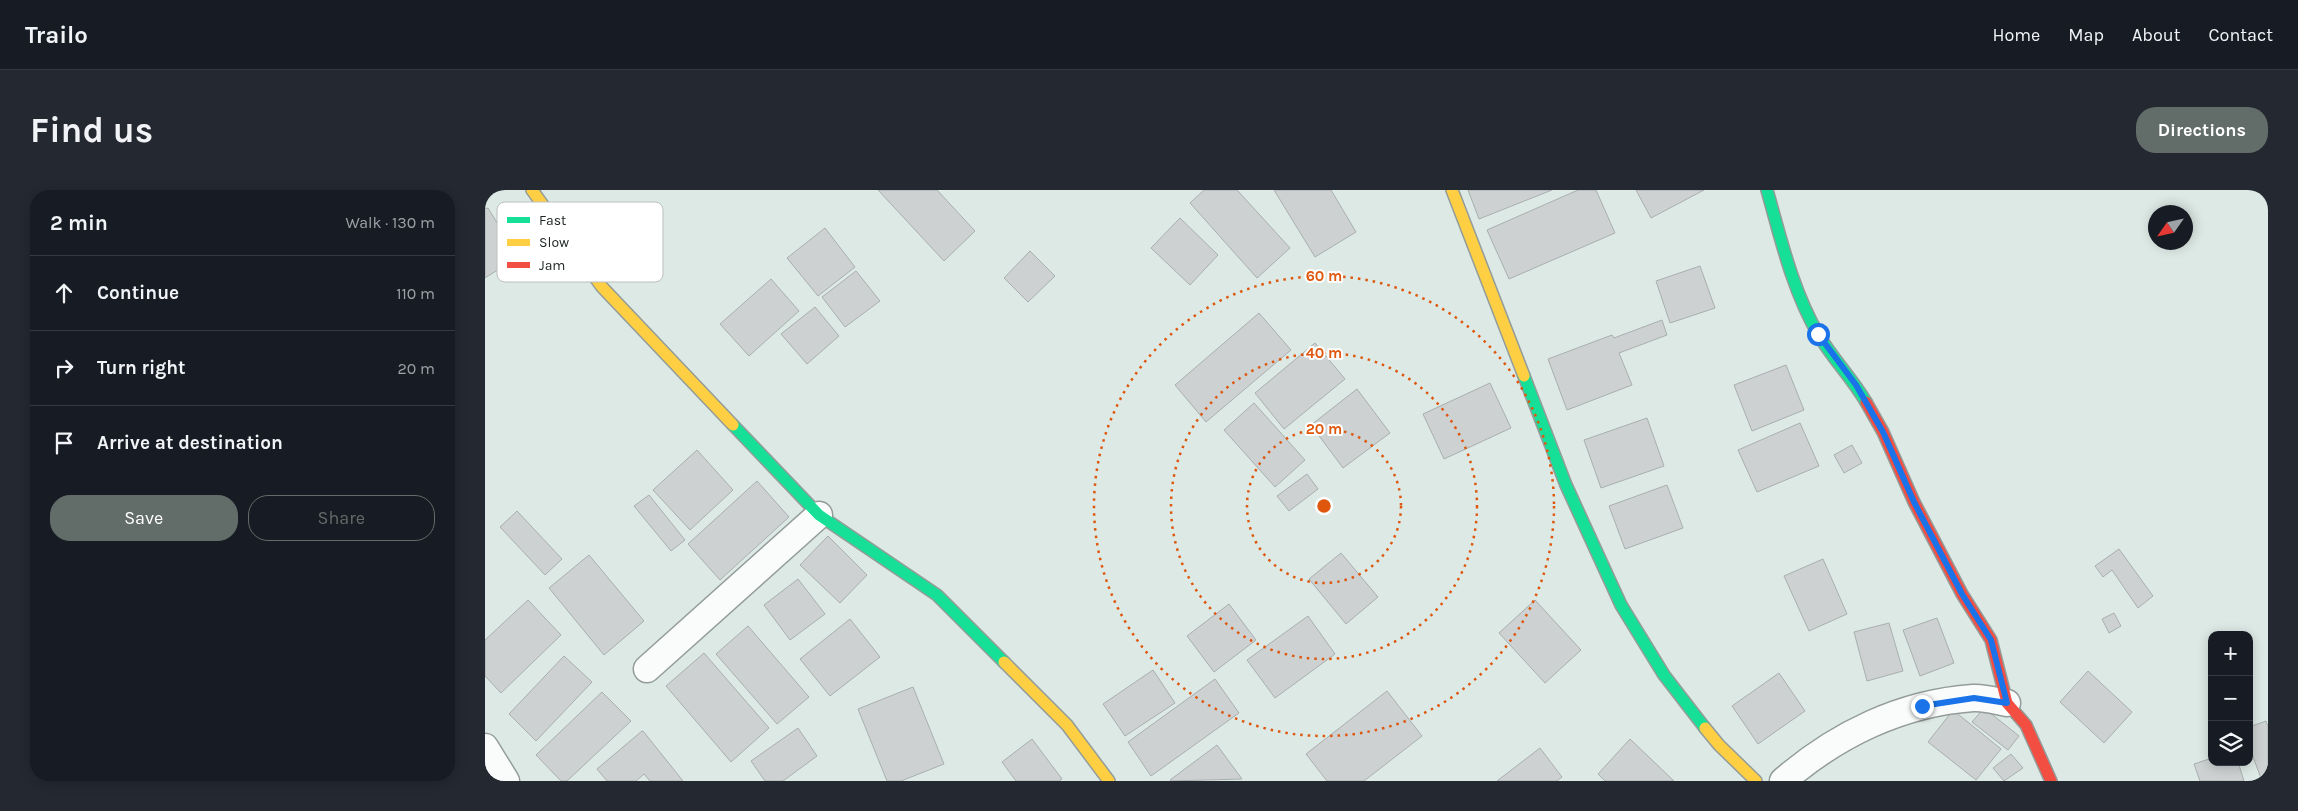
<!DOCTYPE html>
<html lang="en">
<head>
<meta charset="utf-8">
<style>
	:root { --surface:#171b24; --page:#242831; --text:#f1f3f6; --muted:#9ea1a6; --line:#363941; --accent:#626c68 }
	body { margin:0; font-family:Karla,sans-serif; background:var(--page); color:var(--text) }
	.controls { position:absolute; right:15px; bottom:15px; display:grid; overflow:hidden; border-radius:10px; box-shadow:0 2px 12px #0003 }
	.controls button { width:45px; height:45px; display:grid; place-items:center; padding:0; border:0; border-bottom:1px solid var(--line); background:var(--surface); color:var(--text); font:25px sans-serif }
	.compass { position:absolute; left:1663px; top:15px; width:45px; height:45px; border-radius:50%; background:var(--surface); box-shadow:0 2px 12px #0003; rotate:236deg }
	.stop { position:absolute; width:15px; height:15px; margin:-11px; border:4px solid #1a73e8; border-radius:50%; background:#fff }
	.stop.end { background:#1a73e8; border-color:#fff; box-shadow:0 1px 5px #0008 }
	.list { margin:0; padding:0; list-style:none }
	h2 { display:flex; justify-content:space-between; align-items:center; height:65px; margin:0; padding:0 20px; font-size:21px }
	h2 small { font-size:16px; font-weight:400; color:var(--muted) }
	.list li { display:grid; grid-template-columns:32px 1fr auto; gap:15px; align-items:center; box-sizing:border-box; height:75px; padding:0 20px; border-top:1px solid var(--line) }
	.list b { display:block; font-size:19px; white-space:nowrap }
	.list em { font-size:16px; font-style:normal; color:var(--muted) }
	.actions { display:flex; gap:10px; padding:15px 20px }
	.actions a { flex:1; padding:11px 0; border:1px solid var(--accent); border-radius:20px; text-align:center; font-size:18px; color:var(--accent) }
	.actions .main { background:var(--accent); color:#fff }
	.icon { flex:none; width:28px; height:28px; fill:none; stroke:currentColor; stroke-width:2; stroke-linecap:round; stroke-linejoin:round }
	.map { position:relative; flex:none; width:1783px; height:591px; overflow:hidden; border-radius:20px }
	header { display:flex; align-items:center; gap:30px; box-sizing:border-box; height:70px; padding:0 25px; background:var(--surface); border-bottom:1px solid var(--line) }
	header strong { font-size:24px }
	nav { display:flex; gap:28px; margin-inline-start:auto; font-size:18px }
	.intro { display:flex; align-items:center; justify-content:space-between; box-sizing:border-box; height:120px; padding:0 30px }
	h1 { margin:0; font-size:35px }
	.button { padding:12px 22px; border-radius:20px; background:var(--accent); color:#fff; font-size:18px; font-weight:700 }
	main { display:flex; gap:30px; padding:0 30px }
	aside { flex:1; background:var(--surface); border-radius:20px; box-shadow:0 2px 12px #0003 }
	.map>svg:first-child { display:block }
	.building { fill:#cdd1d2; stroke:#a9aeaf }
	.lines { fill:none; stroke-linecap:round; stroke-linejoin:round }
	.street-casing { stroke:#939c99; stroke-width:29 }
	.fast-casing { stroke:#939c99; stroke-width:14 }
	.slow-casing { stroke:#939c99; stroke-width:14 }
	.jam-casing { stroke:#939c99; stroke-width:14 }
	.street { stroke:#fafcfb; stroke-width:26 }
	.fast { stroke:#16e098; stroke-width:11 }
	.slow { stroke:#ffcf43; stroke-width:11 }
	.jam { stroke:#f24e42; stroke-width:11 }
	.route { stroke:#1a73e8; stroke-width:6 }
	.ring { fill:none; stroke:#de570d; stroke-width:2.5; stroke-dasharray:2.5 5 }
	.key { fill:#fff; stroke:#bcbebe; stroke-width:1 }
	.key-label { font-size:14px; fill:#202825 }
	.centre { fill:#de570d; stroke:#fff; stroke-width:2.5 }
	.ring-label { font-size:15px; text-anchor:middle; font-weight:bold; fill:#de570d; stroke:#fff; stroke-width:4; stroke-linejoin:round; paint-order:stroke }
</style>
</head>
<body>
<header>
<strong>Trailo</strong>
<nav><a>Home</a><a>Map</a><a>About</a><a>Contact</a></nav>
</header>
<div class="intro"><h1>Find us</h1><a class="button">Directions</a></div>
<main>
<aside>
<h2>2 min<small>Walk · 130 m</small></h2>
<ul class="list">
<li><svg class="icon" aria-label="ahead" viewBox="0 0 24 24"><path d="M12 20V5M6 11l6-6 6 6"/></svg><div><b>Continue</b></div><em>110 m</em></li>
<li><svg class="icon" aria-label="right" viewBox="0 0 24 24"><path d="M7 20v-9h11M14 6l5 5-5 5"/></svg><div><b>Turn right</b></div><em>20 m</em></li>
<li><svg class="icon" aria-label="arrive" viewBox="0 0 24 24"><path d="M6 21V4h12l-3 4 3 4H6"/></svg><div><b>Arrive at destination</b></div></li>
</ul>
<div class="actions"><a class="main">Save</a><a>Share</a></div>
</aside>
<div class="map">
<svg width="1783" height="591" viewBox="0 0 1783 591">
	<rect width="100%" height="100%" fill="#dde9e5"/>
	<g class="building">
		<path d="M 393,0 L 452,0 L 490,41 L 459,71 Z"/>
		<path d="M 719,0 L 752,0 L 805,58 L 772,88 L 705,13 Z"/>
		<path d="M 789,0 L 846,0 L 871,42 L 830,67 Z"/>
		<path d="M 983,0 L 1067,0 L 994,29 Z"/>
		<path d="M 1093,0 L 1111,0 L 1130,43 L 1024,89 L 1002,40 Z"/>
		<path d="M 1151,0 L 1219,0 L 1166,28 Z"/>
		<path d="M 3,18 L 33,67 L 0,88 L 0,19 Z"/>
		<path d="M 695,28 L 733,65 L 705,95 L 666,58 Z"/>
		<path d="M 340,38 L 370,77 L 333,106 L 302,68 Z"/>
		<path d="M 545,61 L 570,86 L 543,112 L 519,88 Z"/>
		<path d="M 1215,76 L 1230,118 L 1185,133 L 1171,91 Z"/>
		<path d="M 371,81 L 395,111 L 360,137 L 337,107 Z"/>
		<path d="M 286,89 L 314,121 L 264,166 L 235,134 Z"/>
		<path d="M 330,117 L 354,146 L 322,174 L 296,144 Z"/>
		<path d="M 774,123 L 806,160 L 721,232 L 690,195 Z"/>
		<path d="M 1177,130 L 1182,145 L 1134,163 L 1147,195 L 1082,220 L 1063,169 L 1127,145 L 1129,148 Z"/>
		<path d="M 830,153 L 860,189 L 799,239 L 770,203 Z"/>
		<path d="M 1301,175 L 1319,220 L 1267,241 L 1249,195 Z"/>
		<path d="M 1005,193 L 1026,238 L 959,269 L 938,224 Z"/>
		<path d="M 872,199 L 905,243 L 858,278 L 826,235 Z"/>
		<path d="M 769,213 L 820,270 L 790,297 L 739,240 Z"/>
		<path d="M 1162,228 L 1179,276 L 1116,298 L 1099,250 Z"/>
		<path d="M 1315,233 L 1334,276 L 1272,302 L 1253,260 Z"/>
		<path d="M 1367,255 L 1377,273 L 1359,283 L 1349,265 Z"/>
		<path d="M 212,260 L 248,300 L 205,340 L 168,300 Z"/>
		<path d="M 822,284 L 833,299 L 804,321 L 792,306 Z"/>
		<path d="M 272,291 L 304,327 L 235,390 L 203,354 Z"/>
		<path d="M 1182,295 L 1198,338 L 1140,359 L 1124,316 Z"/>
		<path d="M 164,305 L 200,350 L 186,361 L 149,316 Z"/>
		<path d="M 32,321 L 77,369 L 60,385 L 15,337 Z"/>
		<path d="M 343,346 L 382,385 L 355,413 L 315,375 Z"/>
		<path d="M 1634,359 L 1668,406 L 1653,418 L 1627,380 L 1618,387 L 1610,376 Z"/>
		<path d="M 856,363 L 893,407 L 861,434 L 824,389 Z"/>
		<path d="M 104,365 L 159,431 L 119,465 L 64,398 Z"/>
		<path d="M 1338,369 L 1362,424 L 1324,441 L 1299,386 Z"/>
		<path d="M 313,389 L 340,424 L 305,450 L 279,415 Z"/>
		<path d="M 43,410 L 76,445 L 16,503 L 0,486 L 0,450 Z"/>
		<path d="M 1050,410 L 1096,460 L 1060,493 L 1014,443 Z"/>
		<path d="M 744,414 L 771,450 L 729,482 L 702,446 Z"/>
		<path d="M 1629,423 L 1636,436 L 1624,443 L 1617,429 Z"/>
		<path d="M 823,426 L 850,464 L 790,508 L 762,470 Z"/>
		<path d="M 1452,428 L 1469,473 L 1435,486 L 1418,440 Z"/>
		<path d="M 365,429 L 395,467 L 345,506 L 315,469 Z"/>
		<path d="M 1404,433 L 1418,481 L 1382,491 L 1369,442 Z"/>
		<path d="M 263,436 L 324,507 L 292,534 L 231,464 Z"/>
		<path d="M 219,463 L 284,538 L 246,572 L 181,496 Z"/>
		<path d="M 79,466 L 107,492 L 51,551 L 24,524 Z"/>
		<path d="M 668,480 L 690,513 L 640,546 L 618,514 Z"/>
		<path d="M 1603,481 L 1647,522 L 1619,553 L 1575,512 Z"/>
		<path d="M 1294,483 L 1320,521 L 1273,554 L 1247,516 Z"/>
		<path d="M 730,489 L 754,523 L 666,586 L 643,552 Z"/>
		<path d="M 428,497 L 459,574 L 416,591 L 402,591 L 373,519 Z"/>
		<path d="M 902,501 L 937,546 L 879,591 L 842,591 L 821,564 Z"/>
		<path d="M 117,502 L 146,531 L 82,591 L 76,591 L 51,565 Z"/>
		<path d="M 1499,518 L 1534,546 L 1523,560 L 1487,532 Z"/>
		<path d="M 1468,520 L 1516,559 L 1491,590 L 1443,552 Z"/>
		<path d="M 1781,531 L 1783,537 L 1783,591 L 1777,591 L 1764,556 L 1764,537 Z"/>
		<path d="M 313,538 L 332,566 L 298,591 L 280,591 L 266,571 Z"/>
		<path d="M 157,541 L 158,541 L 198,591 L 165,591 L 159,584 L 151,591 L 122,591 L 112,579 Z"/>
		<path d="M 547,549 L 577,589 L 574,591 L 531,591 L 517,572 Z"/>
		<path d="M 1145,549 L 1189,591 L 1120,591 L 1113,584 Z"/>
		<path d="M 732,555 L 757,589 L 686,591 L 685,590 Z"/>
		<path d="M 1055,558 L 1077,587 L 1072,591 L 1012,591 Z"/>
		<path d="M 1526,564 L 1538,578 L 1519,591 L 1508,578 Z"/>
		<path d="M 1727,568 L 1727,572 L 1753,572 L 1759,591 L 1715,591 L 1709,574 Z"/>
	</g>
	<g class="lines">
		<g class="street-casing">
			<g id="street">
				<path d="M 162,479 L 334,325"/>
				<path d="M 0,557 L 21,591"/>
				<path d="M 1298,591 C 1351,545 1416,513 1488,508 C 1499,507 1511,511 1522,513"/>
			</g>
		</g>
		<g class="fast-casing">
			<g id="fast">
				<path d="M 1282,0 C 1296,49 1307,99 1333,144 C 1347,168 1367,188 1381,212"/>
				<path d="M 1039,186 L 1081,295 L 1136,415 L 1179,485 L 1220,538"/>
				<path d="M 248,235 L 334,325 L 452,405 L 519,472"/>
			</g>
		</g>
		<g class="slow-casing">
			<g id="slow">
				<path d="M 47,0 L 117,97 L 248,235"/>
				<path d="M 967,0 L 1039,186"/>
				<path d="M 519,472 L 582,535 L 624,591"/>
				<path d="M 1220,538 L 1234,555 L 1271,591"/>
			</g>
		</g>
		<g class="jam-casing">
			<path id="jam" d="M 1381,212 L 1398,242 L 1429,312 L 1477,404 L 1506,450 L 1522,513 L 1541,535 L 1566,591"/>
		</g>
		<use href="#street" class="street"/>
		<use href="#fast" class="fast"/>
		<use href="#slow" class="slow"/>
		<use href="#jam" class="jam"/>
	</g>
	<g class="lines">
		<path class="route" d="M 1333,144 L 1371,195 L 1398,242 L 1429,312 L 1477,404 L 1506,450 L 1522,513 L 1489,508 L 1437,516"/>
	</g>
	<g class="ring">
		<circle cx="839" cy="316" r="77"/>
		<circle cx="839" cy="316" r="153"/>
		<circle cx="839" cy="316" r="230"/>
	</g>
	<rect x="12" y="12" width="166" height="80" rx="8" class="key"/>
	<rect x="22" y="27" width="23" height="6" fill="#16e098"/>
	<rect x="22" y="49" width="23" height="7" fill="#ffcf43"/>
	<rect x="22" y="72" width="23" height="6" fill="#f24e42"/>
	<g class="key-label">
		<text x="54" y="35">Fast</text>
		<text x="54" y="57">Slow</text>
		<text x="54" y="80">Jam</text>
	</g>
	<circle cx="839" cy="316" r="8" class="centre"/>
	<g class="ring-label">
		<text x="839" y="91">60 m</text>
		<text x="839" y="168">40 m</text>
		<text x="839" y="244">20 m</text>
	</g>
</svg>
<div class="controls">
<button>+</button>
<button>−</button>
<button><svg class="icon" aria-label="layers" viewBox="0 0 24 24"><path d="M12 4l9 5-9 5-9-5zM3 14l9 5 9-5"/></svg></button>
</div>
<svg class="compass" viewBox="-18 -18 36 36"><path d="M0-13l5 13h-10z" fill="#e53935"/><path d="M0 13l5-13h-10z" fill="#9ea1a6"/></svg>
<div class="stop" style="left:1333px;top:144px"></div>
<div class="stop end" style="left:1437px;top:516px"></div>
</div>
</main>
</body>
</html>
